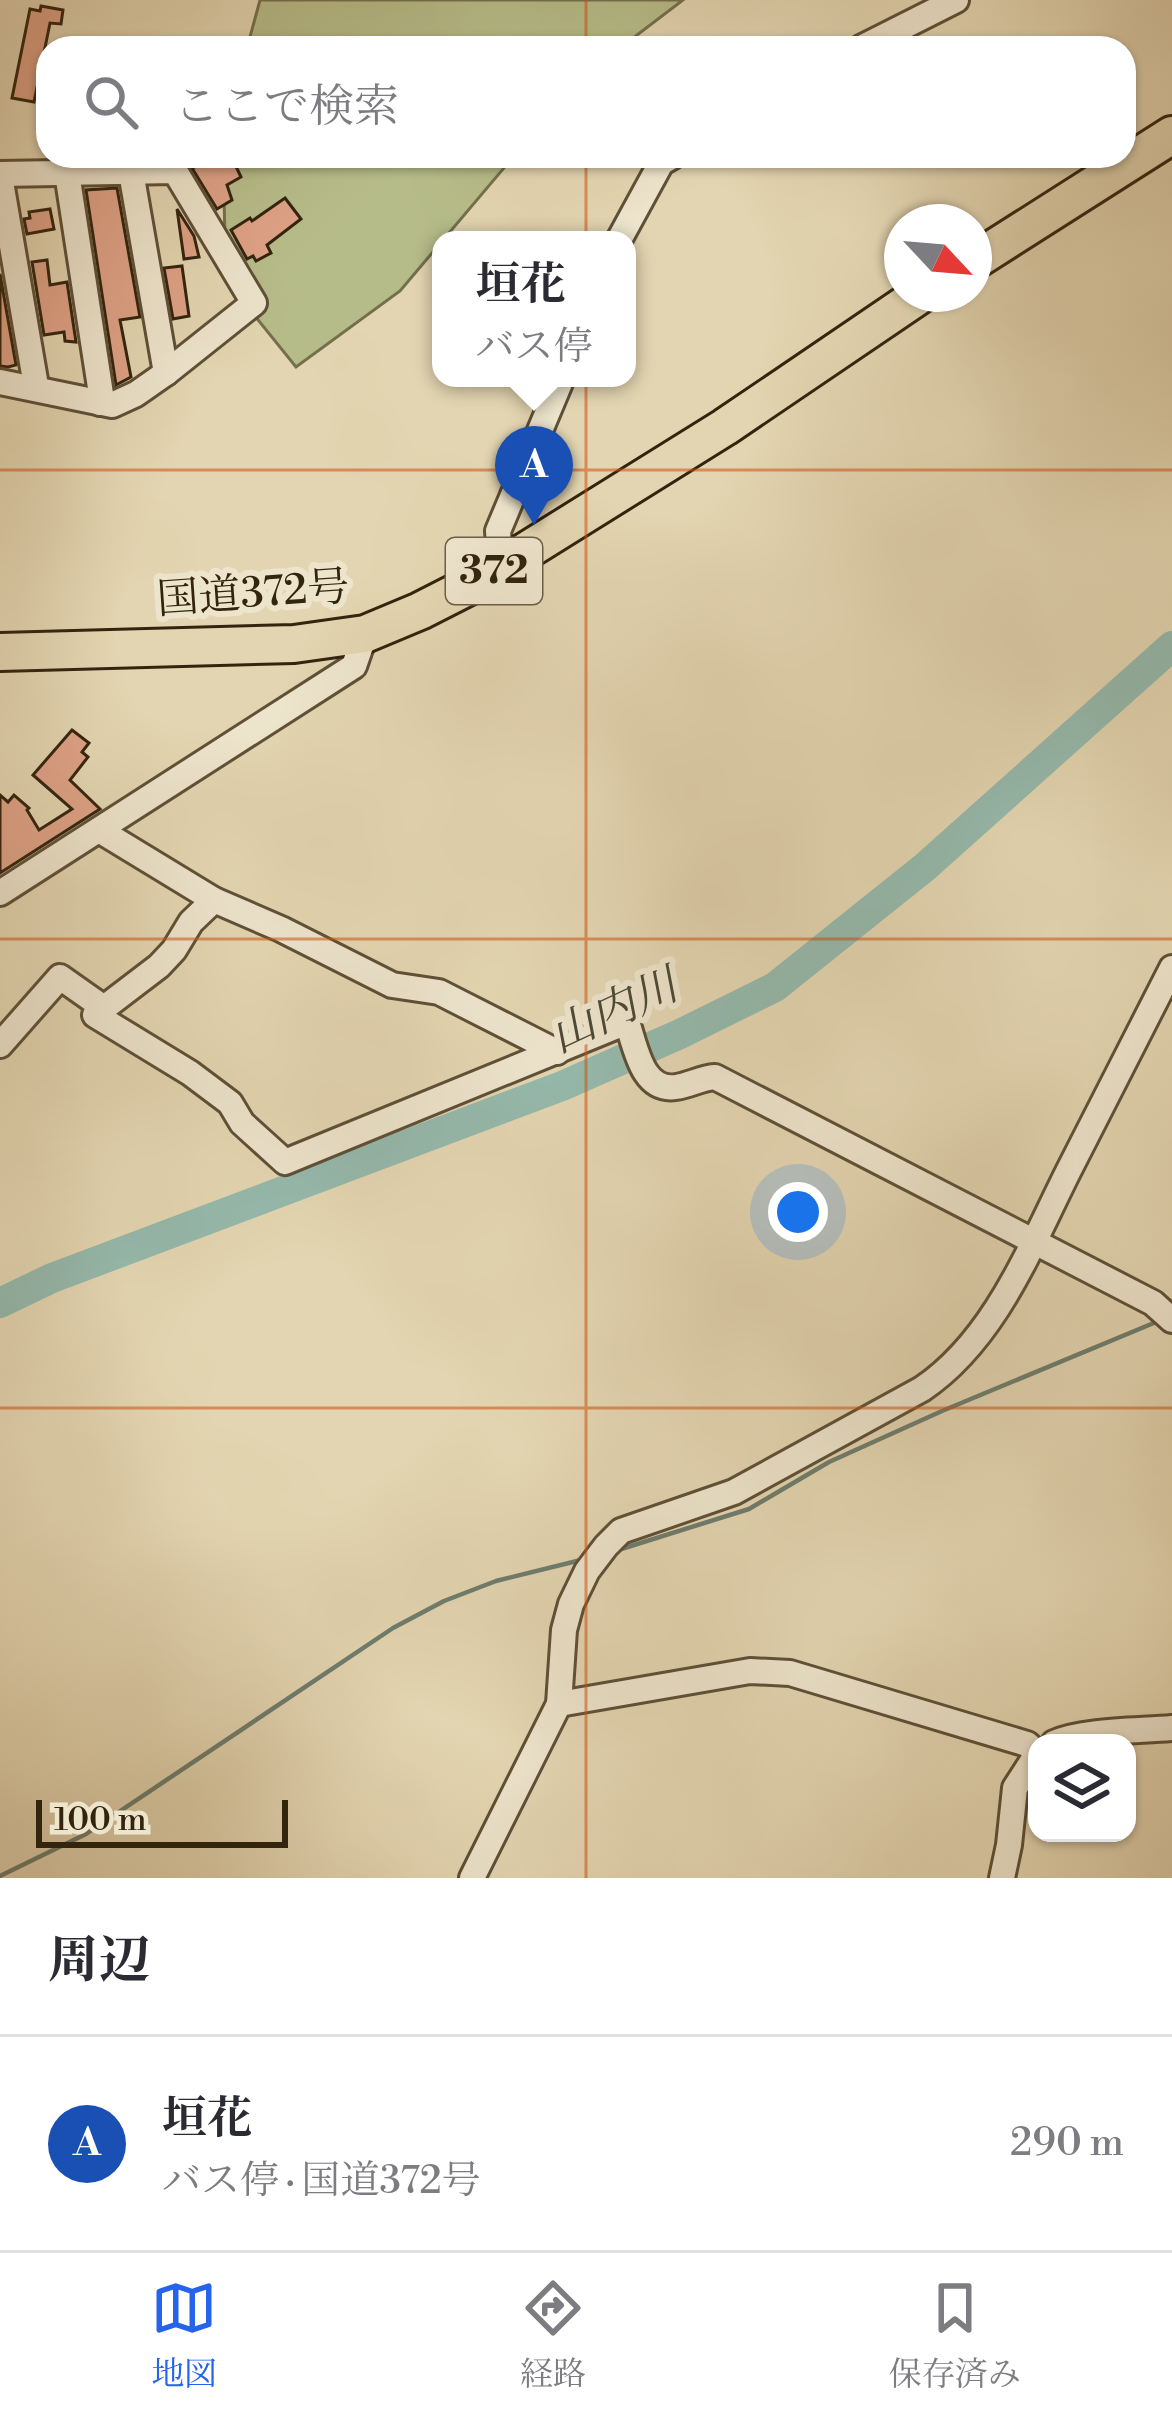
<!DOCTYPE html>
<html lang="ja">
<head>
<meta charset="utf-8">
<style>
	:root { --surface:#fff; --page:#f7f7f7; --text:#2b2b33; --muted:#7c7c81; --line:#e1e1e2; --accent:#2563eb }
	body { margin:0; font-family:"Libre Bodoni","Noto Serif JP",serif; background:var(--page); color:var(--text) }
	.controls { position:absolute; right:36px; bottom:36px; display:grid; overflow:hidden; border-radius:24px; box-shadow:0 3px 9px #0004 }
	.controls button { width:108px; height:108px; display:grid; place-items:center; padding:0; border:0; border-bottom:3px solid var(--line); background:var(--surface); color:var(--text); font:60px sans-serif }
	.compass { position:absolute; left:884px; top:204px; width:108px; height:108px; border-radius:50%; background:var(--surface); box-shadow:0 3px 9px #0004; rotate:116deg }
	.scale { position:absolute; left:36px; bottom:30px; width:252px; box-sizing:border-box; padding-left:12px; border:6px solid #33240e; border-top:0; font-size:33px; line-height:42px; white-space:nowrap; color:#33240e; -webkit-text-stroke:9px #ede4cc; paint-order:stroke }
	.you { position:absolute; left:798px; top:1212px; width:42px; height:42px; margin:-30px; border:9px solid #fff; border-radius:50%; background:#1a73e8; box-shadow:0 0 0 18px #1a73e833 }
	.badge { display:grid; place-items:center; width:78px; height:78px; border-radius:50%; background:var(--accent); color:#fff; font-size:39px; font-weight:700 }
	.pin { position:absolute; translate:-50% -99px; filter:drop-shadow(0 3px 6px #0008) }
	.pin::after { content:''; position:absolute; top:63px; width:42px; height:36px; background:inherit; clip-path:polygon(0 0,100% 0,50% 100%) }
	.popup { position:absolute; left:432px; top:231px; width:204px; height:156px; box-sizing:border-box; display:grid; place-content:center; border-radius:24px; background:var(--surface); filter:drop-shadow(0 3px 9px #0005); font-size:39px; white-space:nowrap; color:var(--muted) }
	.popup b { font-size:45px; color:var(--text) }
	.popup::after { content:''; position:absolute; left:50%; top:100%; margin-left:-24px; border:24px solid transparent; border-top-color:var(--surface) }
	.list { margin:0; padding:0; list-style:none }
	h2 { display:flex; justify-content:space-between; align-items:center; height:156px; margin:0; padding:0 48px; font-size:51px }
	h2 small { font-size:39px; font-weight:400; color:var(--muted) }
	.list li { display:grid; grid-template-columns:78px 1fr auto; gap:36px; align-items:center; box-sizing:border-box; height:216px; padding:0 48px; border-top:3px solid var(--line) }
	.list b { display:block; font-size:45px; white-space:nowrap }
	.list p { margin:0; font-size:39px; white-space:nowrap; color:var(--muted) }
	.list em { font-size:39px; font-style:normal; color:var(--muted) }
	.icon { flex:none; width:66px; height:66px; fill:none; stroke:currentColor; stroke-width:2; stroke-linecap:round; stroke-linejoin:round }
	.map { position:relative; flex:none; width:1172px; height:1878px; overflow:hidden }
	.search { position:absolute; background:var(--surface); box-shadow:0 3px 9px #0004; left:36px; right:36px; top:36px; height:132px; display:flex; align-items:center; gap:30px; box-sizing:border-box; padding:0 42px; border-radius:36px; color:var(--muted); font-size:45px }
	.sheet { height:372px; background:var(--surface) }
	nav { display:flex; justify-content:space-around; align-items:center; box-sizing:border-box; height:168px; border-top:3px solid var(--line); background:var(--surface); font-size:33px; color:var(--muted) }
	nav a { display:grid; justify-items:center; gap:6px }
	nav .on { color:var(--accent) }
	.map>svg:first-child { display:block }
	.green { fill:#b6bc89; stroke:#74704c; stroke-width:3 }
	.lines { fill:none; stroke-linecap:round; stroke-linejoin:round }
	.stream { stroke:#6e7d6d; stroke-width:4.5 }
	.river { stroke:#95b9ac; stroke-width:30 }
	.building { fill:#dea286; stroke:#33240e; stroke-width:3 }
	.minor-casing { stroke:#5f5037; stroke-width:30 }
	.highway-casing { stroke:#33240e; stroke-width:42 }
	.minor { stroke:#ede4cc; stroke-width:24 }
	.highway { stroke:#e3d5b1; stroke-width:36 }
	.grid { fill:none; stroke:#cd510c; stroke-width:3; stroke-opacity:0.55 }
	.labels { text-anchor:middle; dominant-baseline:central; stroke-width:12; stroke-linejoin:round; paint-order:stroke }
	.shield { fill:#ede4cc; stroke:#6b5e47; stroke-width:3 }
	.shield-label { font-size:39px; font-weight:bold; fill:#33240e }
	.street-label { font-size:42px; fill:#33240e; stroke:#ede4cc }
	.water-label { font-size:45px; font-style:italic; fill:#4c4936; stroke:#ede4cc }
</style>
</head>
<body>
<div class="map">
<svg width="1172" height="1878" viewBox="0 0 1172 1878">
	<rect width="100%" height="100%" fill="#e3d5b1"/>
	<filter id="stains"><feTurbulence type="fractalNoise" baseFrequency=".00167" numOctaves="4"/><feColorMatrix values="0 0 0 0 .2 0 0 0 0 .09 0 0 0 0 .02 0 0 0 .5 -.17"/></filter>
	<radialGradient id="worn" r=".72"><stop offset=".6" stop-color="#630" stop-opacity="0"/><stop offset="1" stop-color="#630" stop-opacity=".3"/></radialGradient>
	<g class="green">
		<path d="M 260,0 L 683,0 L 620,48 L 247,48 Z"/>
		<path d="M 223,156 L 514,156 L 400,291 L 296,367 L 226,280 Z"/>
	</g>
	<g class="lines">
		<g class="stream">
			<path d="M 615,1551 L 749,1509 L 829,1462 L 942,1411 L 1161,1320"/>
			<path d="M 0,1876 L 86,1834 L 393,1628 L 444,1601 L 496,1581 L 581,1560"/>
		</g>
		<path class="river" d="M 0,1303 L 52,1278 L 562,1086 L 680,1034 L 775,987 L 925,867 L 1172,646"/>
	</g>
	<g class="building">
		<path d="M 41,6 L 63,10 L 61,24 L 50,23 L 34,102 L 12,98 L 30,9 L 40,11 Z"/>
		<path d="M 194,156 L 208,156 L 211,161 L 220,156 L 231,156 L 241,177 L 227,185 L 232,200 L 217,209 L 192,168 L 199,165 Z"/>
		<path d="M 117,188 L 140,317 L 120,320 L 131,377 L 116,385 L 86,190 Z"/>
		<path d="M 285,198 L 301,219 L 267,245 L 271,253 L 256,261 L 253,256 L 247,259 L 231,230 L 250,218 L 252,221 Z"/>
		<path d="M 50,209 L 54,229 L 27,234 L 24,219 L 30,218 L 29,212 Z"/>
		<path d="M 177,209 L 194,236 L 199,257 L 184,259 Z"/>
		<path d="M 47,260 L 50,285 L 67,282 L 76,342 L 65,341 L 64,332 L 44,335 L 32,262 Z"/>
		<path d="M 182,266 L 189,316 L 173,319 L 164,268 Z"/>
		<path d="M 0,274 L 16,365 L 8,367 L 0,366 Z"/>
		<path d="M 72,730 L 89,743 L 82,752 L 88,757 L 70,780 L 100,809 L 0,873 L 0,795 L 8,802 L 14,795 L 29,808 L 27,810 L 39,830 L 72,809 L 33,775 Z"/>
	</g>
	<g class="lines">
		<g class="minor-casing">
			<g id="minor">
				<path d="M 861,48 L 956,0"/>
				<path d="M 131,172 L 166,373"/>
				<path d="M 67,173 L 101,394 L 100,403"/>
				<path d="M 0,174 L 175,171 L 254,303 L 166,373 L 136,394 L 112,405 L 0,382"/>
				<path d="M 0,176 L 35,380 L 33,388"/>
				<path d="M 619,240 L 661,163 L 673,156"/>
				<path d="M 508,562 L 499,545 L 498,531 L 562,378"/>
				<path d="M 99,830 L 214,900 L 281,929 L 392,985 L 439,992 L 557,1052"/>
				<path d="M 0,893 L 354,666 L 365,634"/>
				<path d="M 104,1008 L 159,966 L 174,950 L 191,922 L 214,900"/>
				<path d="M 0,1045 L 60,977 L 104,1008 L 95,1015 L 190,1073 L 230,1103 L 242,1123 L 285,1162 L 627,1022 C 636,1048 642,1092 676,1087 C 690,1085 701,1078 715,1077 L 1153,1303 L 1172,1320"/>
				<path d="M 559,1704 L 750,1671 L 790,1673 L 1027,1744 L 1037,1753"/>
				<path d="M 1054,1743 C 1082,1730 1139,1731 1172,1728"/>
				<path d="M 472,1878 L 559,1704 L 564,1630 L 571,1604 L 587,1571 L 606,1546 L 621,1531 L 734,1492 L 922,1389 C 996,1339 1031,1245 1070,1168 C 1104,1101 1138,1035 1172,968"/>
				<path d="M 1002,1878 L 1009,1845 L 1015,1788 L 1037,1754"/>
			</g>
		</g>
		<g class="highway-casing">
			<g id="highway">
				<path d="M 974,261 L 1172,135"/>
				<path d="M 0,652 L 294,644 L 365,634 L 420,611 L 473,584 L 725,427 L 921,294"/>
			</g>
		</g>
		<use href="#minor" class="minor"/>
		<use href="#highway" class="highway"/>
	</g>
	<path class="grid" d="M 586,0 L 586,48M 586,156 L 586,1878M 0,470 L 1172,470M 0,939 L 1172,939M 0,1408 L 1172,1408"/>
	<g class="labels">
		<rect class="shield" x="446" y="538" width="96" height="66" rx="9"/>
		<g class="shield-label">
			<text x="494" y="571">372</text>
		</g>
		<g class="street-label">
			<text transform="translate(253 594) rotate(-4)">国道372号</text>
		</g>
		<g class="water-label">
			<text transform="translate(614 1012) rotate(-25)">山内川</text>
		</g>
	</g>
	<rect width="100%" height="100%" filter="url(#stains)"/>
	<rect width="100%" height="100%" fill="url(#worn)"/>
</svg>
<div class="controls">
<button><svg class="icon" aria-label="layers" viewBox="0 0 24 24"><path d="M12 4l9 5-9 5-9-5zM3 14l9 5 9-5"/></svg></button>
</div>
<svg class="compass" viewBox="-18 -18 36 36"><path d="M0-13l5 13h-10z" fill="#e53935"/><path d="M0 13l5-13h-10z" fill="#7c7c81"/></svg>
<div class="scale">100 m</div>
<div class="you"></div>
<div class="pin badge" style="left:534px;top:525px;background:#1a4fb4">A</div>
<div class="popup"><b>垣花</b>バス停</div>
<div class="search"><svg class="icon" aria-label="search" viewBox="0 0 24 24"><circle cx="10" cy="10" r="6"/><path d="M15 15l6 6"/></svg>ここで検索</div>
</div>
<section class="sheet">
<h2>周辺<small></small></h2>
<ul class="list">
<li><span class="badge" style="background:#1a4fb4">A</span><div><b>垣花</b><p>バス停 · 国道372号</p></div><em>290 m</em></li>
</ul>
</section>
<nav>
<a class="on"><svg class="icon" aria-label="map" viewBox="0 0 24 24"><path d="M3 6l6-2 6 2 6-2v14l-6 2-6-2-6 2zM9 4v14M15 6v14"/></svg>地図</a>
<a><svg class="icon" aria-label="directions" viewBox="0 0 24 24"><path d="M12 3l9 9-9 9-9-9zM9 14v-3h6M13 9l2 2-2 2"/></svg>経路</a>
<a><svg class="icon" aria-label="saved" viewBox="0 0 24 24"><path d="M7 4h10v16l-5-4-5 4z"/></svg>保存済み</a>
</nav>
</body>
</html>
